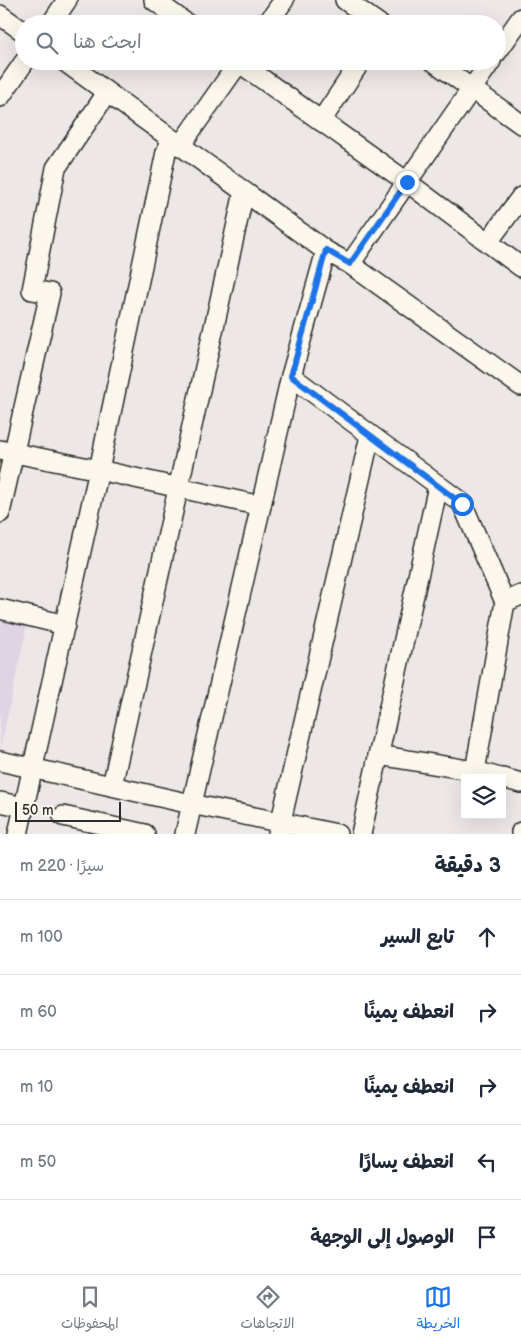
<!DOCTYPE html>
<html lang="ar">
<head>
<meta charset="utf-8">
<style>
	:root { --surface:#fff; --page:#f6f6f7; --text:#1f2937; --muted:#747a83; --line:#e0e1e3; --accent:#1a73e8 }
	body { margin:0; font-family:"Balsamiq Sans","Playpen Sans Arabic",sans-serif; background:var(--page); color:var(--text); direction:rtl }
	.controls { position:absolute; right:15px; bottom:15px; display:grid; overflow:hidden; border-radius:0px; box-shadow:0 5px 20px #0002 }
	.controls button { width:45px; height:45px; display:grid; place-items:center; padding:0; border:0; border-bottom:1px solid var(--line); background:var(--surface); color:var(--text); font:25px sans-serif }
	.scale { position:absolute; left:15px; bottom:12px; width:106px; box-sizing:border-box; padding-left:5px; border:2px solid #2b2b2b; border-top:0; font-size:14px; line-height:18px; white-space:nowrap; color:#2b2b2b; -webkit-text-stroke:4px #fbf7ec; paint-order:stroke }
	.stop { position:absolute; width:15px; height:15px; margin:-11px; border:4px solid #1a73e8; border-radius:50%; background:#fff }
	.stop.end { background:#1a73e8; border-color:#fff; box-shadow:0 1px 5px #0008 }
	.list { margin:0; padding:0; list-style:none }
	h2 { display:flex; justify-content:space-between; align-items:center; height:65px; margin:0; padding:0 20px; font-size:21px }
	h2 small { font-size:16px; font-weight:400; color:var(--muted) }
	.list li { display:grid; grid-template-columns:32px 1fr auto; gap:15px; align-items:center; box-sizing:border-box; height:75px; padding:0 20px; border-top:1px solid var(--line) }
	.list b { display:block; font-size:19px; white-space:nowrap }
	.list em { font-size:16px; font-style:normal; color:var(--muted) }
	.icon { flex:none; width:28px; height:28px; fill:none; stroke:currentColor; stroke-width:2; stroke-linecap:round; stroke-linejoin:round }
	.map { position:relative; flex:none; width:521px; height:834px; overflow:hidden; direction:ltr }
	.search { position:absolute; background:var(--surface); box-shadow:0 5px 20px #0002; left:15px; right:15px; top:15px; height:55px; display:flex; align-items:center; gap:12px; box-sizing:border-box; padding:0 18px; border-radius:28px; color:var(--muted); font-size:19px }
	.sheet { height:440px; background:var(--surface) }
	nav { display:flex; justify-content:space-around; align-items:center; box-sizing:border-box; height:70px; border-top:1px solid var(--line); background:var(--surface); font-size:14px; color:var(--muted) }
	nav a { display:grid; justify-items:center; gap:2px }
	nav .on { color:var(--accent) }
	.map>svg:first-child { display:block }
	.built { fill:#ded4e3 }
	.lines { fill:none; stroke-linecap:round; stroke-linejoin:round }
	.minor-casing { stroke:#2b2b2b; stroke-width:22 }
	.minor { stroke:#fbf7ec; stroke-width:19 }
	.route { stroke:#1a73e8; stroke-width:6 }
</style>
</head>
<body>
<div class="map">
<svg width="521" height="834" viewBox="0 0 521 834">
	<rect width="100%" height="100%" fill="#eee7e8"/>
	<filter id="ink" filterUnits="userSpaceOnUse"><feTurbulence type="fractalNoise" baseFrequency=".02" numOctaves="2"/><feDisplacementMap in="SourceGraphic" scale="10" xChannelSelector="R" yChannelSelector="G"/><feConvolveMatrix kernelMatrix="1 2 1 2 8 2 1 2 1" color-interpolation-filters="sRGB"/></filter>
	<g filter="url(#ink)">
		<path class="built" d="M 0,620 L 27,626 L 0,750 Z"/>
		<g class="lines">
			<g class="minor-casing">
				<g id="minor">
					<path d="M 154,0 L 187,24"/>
					<path d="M 345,0 L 379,24"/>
					<path d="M 0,15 L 24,32"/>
					<path d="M 51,24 L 67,0"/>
					<path d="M 267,24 L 284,0"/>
					<path d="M 497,52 L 521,18"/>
					<path d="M 64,61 L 326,251 L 350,264 L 521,386"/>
					<path d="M 237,61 L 407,182 L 521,267"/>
					<path d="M 433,61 L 521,124"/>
					<path d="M 0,97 L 25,61"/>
					<path d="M 321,121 L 361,61"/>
					<path d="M 180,146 L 240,61"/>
					<path d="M 488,242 L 521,197"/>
					<path d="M 350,264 L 491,61"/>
					<path d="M 291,376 L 462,503 L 505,602 L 475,771"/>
					<path d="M 0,450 L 99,470 L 261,506"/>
					<path d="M 0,513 L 50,293 L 32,290 L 56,168 L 107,93"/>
					<path d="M 505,602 L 521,595"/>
					<path d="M 0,609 L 65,625"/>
					<path d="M 378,755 L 475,771 L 500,778"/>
					<path d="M 0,761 L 191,804 L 337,834"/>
					<path d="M 502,778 L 521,783"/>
					<path d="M 112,786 L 244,192"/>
					<path d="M 0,802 L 24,807"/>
					<path d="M 63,816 L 145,834"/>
					<path d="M 18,834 L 99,470 L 166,152 L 172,140"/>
					<path d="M 185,834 L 291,376 L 326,251"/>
					<path d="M 278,834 L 370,436"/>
					<path d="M 361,834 L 438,486"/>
					<path d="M 521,834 L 521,832"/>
				</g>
			</g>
			<use href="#minor" class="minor"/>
		</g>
	</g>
	<g class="lines" filter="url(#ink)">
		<path class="route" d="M 407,182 L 350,264 L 326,250 L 291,376 L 462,504"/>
	</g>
</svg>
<div class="controls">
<button><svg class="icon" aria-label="layers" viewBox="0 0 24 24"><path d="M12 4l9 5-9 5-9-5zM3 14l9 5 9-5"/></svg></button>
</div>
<div class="scale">50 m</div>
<div class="stop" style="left:462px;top:504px"></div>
<div class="stop end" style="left:407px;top:182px"></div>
<div class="search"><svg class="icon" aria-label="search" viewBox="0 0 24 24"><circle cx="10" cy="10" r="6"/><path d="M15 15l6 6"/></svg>ابحث هنا</div>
</div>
<section class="sheet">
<h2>3 دقيقة<small>سيرًا · 220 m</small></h2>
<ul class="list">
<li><svg class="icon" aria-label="ahead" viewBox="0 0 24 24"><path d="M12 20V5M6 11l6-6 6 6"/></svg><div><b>تابع السير</b></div><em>100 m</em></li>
<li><svg class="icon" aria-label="right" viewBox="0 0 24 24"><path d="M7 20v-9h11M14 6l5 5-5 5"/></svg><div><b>انعطف يمينًا</b></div><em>60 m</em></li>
<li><svg class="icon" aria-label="right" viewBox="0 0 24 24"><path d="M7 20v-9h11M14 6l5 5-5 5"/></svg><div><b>انعطف يمينًا</b></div><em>10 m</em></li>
<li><svg class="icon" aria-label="left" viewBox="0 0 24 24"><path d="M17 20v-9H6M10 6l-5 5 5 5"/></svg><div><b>انعطف يسارًا</b></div><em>50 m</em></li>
<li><svg class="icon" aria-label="arrive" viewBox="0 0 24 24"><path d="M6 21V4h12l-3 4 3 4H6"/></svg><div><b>الوصول إلى الوجهة</b></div></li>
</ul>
</section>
<nav>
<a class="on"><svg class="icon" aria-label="map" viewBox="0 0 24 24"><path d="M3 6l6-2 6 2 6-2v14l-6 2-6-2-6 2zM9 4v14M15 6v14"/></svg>الخريطة</a>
<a><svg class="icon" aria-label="directions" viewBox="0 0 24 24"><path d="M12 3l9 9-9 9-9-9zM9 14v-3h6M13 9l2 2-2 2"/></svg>الاتجاهات</a>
<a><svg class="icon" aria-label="saved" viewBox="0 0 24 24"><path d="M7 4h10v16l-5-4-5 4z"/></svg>المحفوظات</a>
</nav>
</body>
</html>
